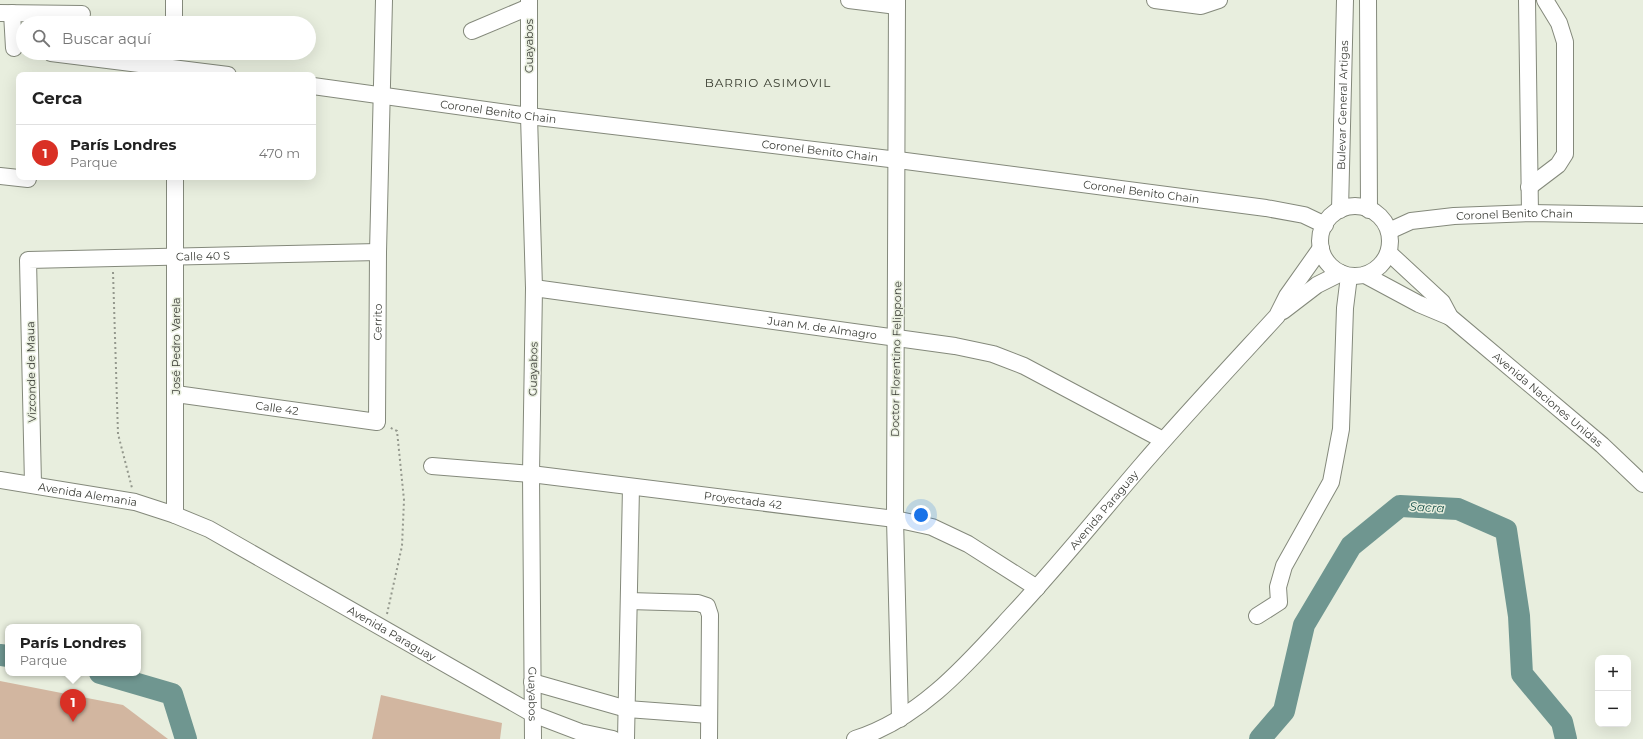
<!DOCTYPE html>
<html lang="es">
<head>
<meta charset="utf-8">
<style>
	:root { --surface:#fff; --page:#f6f6f6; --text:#222; --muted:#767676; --line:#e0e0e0; --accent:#d93025 }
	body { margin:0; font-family:Montserrat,sans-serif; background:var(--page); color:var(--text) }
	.controls { position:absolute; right:12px; bottom:12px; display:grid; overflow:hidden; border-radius:8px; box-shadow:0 4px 16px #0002 }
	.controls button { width:36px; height:36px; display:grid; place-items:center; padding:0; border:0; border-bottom:1px solid var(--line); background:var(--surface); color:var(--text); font:20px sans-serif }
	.you { position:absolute; left:921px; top:515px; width:14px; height:14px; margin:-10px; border:3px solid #fff; border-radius:50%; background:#1a73e8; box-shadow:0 0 0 6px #1a73e833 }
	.badge { display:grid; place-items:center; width:26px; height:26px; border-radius:50%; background:var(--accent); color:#fff; font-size:13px; font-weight:700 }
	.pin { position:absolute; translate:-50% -33px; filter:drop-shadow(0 1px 2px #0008) }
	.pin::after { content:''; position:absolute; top:21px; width:14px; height:12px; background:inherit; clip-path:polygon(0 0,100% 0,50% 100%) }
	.popup { position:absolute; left:5px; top:624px; width:136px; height:52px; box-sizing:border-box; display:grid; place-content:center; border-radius:8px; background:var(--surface); filter:drop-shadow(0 1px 3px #0005); font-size:13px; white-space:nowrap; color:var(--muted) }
	.popup b { font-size:15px; color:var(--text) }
	.popup::after { content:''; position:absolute; left:50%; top:100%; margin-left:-8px; border:8px solid transparent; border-top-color:var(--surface) }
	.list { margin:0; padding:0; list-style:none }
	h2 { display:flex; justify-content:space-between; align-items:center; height:52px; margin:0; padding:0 16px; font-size:17px }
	h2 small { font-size:13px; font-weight:400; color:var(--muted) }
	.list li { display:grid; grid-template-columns:26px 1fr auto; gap:12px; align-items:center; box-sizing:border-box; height:56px; padding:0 16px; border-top:1px solid var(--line) }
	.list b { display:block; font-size:15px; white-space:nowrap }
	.list p { margin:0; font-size:13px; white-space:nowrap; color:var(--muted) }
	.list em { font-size:13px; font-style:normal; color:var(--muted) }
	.icon { flex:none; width:22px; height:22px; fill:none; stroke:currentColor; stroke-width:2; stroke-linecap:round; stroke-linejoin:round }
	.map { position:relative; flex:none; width:1643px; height:739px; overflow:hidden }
	.search { position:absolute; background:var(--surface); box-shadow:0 4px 16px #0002; left:16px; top:16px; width:300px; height:44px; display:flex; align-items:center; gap:10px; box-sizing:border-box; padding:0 14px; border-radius:22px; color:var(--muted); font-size:15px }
	.panel { position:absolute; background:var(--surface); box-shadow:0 4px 16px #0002; left:16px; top:72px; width:300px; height:108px; border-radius:8px }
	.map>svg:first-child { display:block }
	.green { fill:#d2b6a0 }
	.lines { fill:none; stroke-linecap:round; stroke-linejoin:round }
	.river { stroke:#6f9690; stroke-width:22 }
	.minor-casing { stroke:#84897b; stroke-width:18 }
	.path { stroke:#94988d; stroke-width:2; stroke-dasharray:2 3; stroke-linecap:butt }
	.minor { stroke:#fff; stroke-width:16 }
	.labels { text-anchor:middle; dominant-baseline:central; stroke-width:3; stroke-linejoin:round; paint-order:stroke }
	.street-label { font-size:11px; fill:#3b3d37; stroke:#e8eede }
	.neighbourhood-label { font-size:12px; letter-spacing:1px; fill:#363a2d; stroke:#e8eede }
	.water-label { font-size:12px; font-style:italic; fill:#1a534c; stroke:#e8eede }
</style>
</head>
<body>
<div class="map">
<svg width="1643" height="739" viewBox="0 0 1643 739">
	<rect width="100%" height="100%" fill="#e8eede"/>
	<g class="green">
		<path d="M 0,681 L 123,705 L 168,739 L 0,739 Z"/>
		<path d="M 381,695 L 502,723 L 500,739 L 372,739 Z"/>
	</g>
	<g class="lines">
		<g class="river">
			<path d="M 0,655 L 8,656"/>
			<path d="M 100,673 L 172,694 L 186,739"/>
			<path d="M 1260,739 L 1284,711 L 1304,625 L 1351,546 L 1400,506 L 1458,509 L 1506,530 L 1519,616 L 1522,674 L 1562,722 L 1566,739"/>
		</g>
		<g class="minor-casing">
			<g id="minor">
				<path d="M 174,0 L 174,23"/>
				<path id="s1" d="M 529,0 L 529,116 L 534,288 L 531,474 L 533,739"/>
				<path d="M 849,0 L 897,6"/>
				<path d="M 897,0 L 895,519 L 900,719"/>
				<path d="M 1155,0 L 1201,6 L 1219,0"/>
				<path d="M 1368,0 L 1369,210"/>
				<path d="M 1527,0 L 1530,213"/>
				<path d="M 0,13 L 82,14"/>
				<path d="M 12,13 L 14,48"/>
				<path d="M 472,31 L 529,7"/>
				<path d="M 51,53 L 228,75"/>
				<path id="s2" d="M 313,86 L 529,116 L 898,160 L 1266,208 L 1304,215 L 1325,225"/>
				<path d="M 0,176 L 28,179"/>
				<path d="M 1529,187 L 1558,165 L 1565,154 L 1565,42 L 1559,23 L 1545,0"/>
				<circle cx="1355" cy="241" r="35"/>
				<path id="s3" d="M 1340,210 L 1345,0"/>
				<path id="s4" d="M 1389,231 L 1411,221 L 1454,216 L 1530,213 L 1643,215"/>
				<path id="s5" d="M 1389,253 L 1442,302 L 1450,317 L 1602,445 L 1643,484"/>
				<path d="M 1365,275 L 1419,304 L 1450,317"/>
				<path id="s6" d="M 534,288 L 955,346 L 993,354 L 1024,366 L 1163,440"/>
				<path d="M 1283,311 L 1317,285 L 1341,273"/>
				<path id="s7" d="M 176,394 L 377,422 L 378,252 L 384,0"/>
				<path id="s8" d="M 432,466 L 531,474 L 895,519 L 932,527 L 968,544 L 1037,588"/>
				<path id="s9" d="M 0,480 L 135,502 L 175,515 L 209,529 L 533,714 L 580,732 L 613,739"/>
				<path id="s10" d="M 33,484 L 28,260 L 378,252"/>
				<path d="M 175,515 L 175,177"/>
				<path d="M 629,601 L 698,603 L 707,606 L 710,615 L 709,739"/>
				<path d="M 1257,616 L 1279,602 L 1278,587 L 1284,566 L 1331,482 L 1341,429 L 1345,308 L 1349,276"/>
				<path d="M 532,682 L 627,709 L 709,715"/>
				<path d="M 626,739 L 631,487"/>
				<path id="s11" d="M 855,739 C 920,719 968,663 1012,615 C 1057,567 1098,516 1141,466 C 1185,415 1231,366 1277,316 L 1287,296 L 1321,248"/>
			</g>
		</g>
		<g class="path">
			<path d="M 113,272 L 118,434 L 132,488"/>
			<path d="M 387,614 L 402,546 L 404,500 L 397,431 L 389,427"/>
		</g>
		<use href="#minor" class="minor"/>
	</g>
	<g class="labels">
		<g class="street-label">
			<text transform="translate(529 46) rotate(-90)">Guayabos</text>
			<text stroke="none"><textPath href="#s3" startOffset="105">Bulevar General Artigas</textPath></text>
			<text stroke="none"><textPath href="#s2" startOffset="187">Coronel Benito Chain</textPath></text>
			<text stroke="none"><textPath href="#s2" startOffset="511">Coronel Benito Chain</textPath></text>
			<text stroke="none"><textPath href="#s2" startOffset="835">Coronel Benito Chain</textPath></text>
			<text stroke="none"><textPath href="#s4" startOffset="128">Coronel Benito Chain</textPath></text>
			<text stroke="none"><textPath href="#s10" startOffset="399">Calle 40 S</textPath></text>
			<text stroke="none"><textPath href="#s7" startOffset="303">Cerrito</textPath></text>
			<text stroke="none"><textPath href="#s6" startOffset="291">Juan M. de Almagro</textPath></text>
			<text transform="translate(176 346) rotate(-90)">José Pedro Varela</text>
			<text transform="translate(896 359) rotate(-89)">Doctor Florentino Felippone</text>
			<text transform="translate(533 369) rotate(-89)">Guayabos</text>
			<text transform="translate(31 372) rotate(-91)">Vizconde de Maua</text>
			<text stroke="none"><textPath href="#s5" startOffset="217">Avenida Naciones Unidas</textPath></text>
			<text stroke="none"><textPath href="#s7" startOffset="102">Calle 42</textPath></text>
			<text stroke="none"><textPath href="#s9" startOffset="89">Avenida Alemania</textPath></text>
			<text stroke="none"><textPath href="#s8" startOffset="313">Proyectada 42</textPath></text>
			<text stroke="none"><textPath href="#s11" startOffset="342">Avenida Paraguay</textPath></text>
			<text stroke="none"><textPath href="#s9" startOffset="426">Avenida Paraguay</textPath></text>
			<text stroke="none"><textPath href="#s1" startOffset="694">Guayabos</textPath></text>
		</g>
		<g class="neighbourhood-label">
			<text x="768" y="82">BARRIO ASIMOVIL</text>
		</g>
		<g class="water-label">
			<text transform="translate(1427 507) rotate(3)">Sacra</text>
		</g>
	</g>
</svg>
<div class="controls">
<button>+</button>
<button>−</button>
</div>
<div class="you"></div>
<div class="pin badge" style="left:73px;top:722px">1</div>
<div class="popup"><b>París Londres</b>Parque</div>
<div class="search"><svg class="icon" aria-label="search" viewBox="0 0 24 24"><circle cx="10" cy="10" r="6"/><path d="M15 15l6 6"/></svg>Buscar aquí</div>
<section class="panel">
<h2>Cerca<small></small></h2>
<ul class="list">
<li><span class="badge">1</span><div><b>París Londres</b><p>Parque</p></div><em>470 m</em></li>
</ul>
</section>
</div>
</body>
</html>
